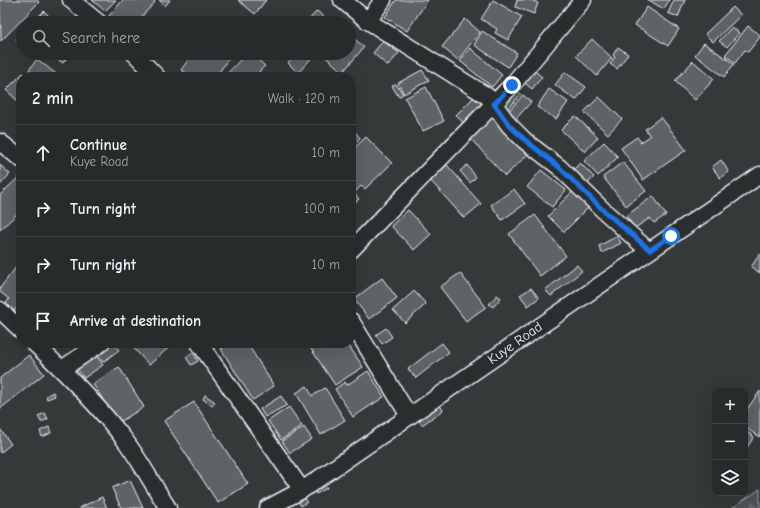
<!DOCTYPE html>
<html lang="en">
<head>
<meta charset="utf-8">
<style>
	:root { --surface:#282b2c; --page:#343738; --text:#f1f3f6; --muted:#a5a7a9; --line:#444748 }
	body { margin:0; font-family:"Comic Neue",sans-serif; background:var(--page); color:var(--text) }
	.controls { position:absolute; right:12px; bottom:12px; display:grid; overflow:hidden; border-radius:8px; box-shadow:0 4px 16px #0002 }
	.controls button { width:36px; height:36px; display:grid; place-items:center; padding:0; border:0; border-bottom:1px solid var(--line); background:var(--surface); color:var(--text); font:20px sans-serif }
	.stop { position:absolute; width:12px; height:12px; margin:-9px; border:3px solid #1a73e8; border-radius:50%; background:#fff }
	.stop.end { background:#1a73e8; border-color:#fff; box-shadow:0 1px 4px #0008 }
	.list { margin:0; padding:0; list-style:none }
	h2 { display:flex; justify-content:space-between; align-items:center; height:52px; margin:0; padding:0 16px; font-size:17px }
	h2 small { font-size:13px; font-weight:400; color:var(--muted) }
	.list li { display:grid; grid-template-columns:26px 1fr auto; gap:12px; align-items:center; box-sizing:border-box; height:56px; padding:0 16px; border-top:1px solid var(--line) }
	.list b { display:block; font-size:15px; white-space:nowrap }
	.list p { margin:0; font-size:13px; white-space:nowrap; color:var(--muted) }
	.list em { font-size:13px; font-style:normal; color:var(--muted) }
	.icon { flex:none; width:22px; height:22px; fill:none; stroke:currentColor; stroke-width:2; stroke-linecap:round; stroke-linejoin:round }
	.map { position:relative; flex:none; width:760px; height:508px; overflow:hidden }
	.search { position:absolute; background:var(--surface); box-shadow:0 4px 16px #0002; left:16px; top:16px; width:340px; height:44px; display:flex; align-items:center; gap:10px; box-sizing:border-box; padding:0 14px; border-radius:22px; color:var(--muted); font-size:15px }
	.panel { position:absolute; background:var(--surface); box-shadow:0 4px 16px #0002; left:16px; top:72px; width:340px; height:276px; border-radius:16px }
	.map>svg:first-child { display:block }
	.forest { fill:url(#forest-firs); stroke:#9aa1a5 }
	.building { fill:#5f6365; stroke:#e8f1f8 }
	.lines { fill:none; stroke-linecap:round; stroke-linejoin:round }
	.minor-casing { stroke:#e8f1f8; stroke-width:19 }
	.minor { stroke:#2a2d2e; stroke-width:16 }
	.route { stroke:#1a73e8; stroke-width:5 }
	.labels { text-anchor:middle; dominant-baseline:central; stroke-width:3; stroke-linejoin:round; paint-order:stroke }
	.street-label { font-size:14px; fill:#e8f1f8; stroke:#2a2d2e }
</style>
</head>
<body>
<div class="map">
<svg width="760" height="508" viewBox="0 0 760 508">
	<defs>
		<pattern id="forest-firs" width="22" height="20" patternUnits="userSpaceOnUse"><rect width="22" height="20" fill="#4d5152"/><path d="M5 1l3.5 6h-7zM16 11l3.5 6h-7z" fill="#676a6c"/></pattern>
	</defs>
	<rect width="100%" height="100%" fill="#35393a"/>
	<filter id="ink" filterUnits="userSpaceOnUse"><feTurbulence type="fractalNoise" baseFrequency=".025" numOctaves="2"/><feDisplacementMap in="SourceGraphic" scale="8" xChannelSelector="R" yChannelSelector="G"/><feConvolveMatrix kernelMatrix="1 2 1 2 8 2 1 2 1" color-interpolation-filters="sRGB"/></filter>
	<g filter="url(#ink)">
		<path class="forest" d="M 760,489 L 760,508 L 732,508 Z"/>
		<g class="building">
			<path d="M 0,0 L 37,0 L 39,2 L 1,41 Z"/>
			<path d="M 92,0 L 116,0 L 105,11 Z"/>
			<path d="M 123,0 L 153,0 L 155,2 L 136,23 L 115,23 L 108,17 Z"/>
			<path d="M 159,0 L 170,0 L 165,6 Z"/>
			<path d="M 238,0 L 266,0 L 255,14 Z"/>
			<path d="M 396,0 L 428,0 L 407,31 L 385,17 Z"/>
			<path d="M 493,0 L 522,17 L 508,40 L 495,33 L 497,29 L 481,19 Z"/>
			<path d="M 517,0 L 531,0 L 538,3 L 534,14 L 515,7 Z"/>
			<path d="M 648,0 L 669,0 L 664,9 Z"/>
			<path d="M 674,0 L 685,0 L 678,17 L 668,13 Z"/>
			<path d="M 647,7 L 679,29 L 668,46 L 635,25 Z"/>
			<path d="M 733,7 L 741,15 L 713,42 L 705,34 Z"/>
			<path d="M 44,11 L 56,23 L 32,23 Z"/>
			<path d="M 317,11 L 326,19 L 322,23 L 306,23 Z"/>
			<path d="M 465,19 L 480,32 L 458,60 L 442,47 Z"/>
			<path d="M 748,26 L 760,35 L 760,37 L 748,52 L 745,50 L 735,63 L 725,55 Z"/>
			<path d="M 732,27 L 739,33 L 727,47 L 719,41 Z"/>
			<path d="M 482,31 L 517,53 L 508,67 L 474,45 Z"/>
			<path d="M 23,32 L 23,47 L 16,39 Z"/>
			<path d="M 349,34 L 364,47 L 343,72 L 322,54 L 349,53 Z"/>
			<path d="M 592,39 L 612,58 L 597,76 L 576,56 Z"/>
			<path d="M 383,41 L 399,53 L 388,66 L 373,53 Z"/>
			<path d="M 704,43 L 734,64 L 724,77 L 695,55 Z"/>
			<path d="M 618,47 L 628,54 L 617,69 L 610,64 L 615,57 L 613,55 Z"/>
			<path d="M 470,48 L 502,75 L 492,87 L 460,61 Z"/>
			<path d="M 61,53 L 70,53 L 63,63 L 57,59 Z"/>
			<path d="M 193,53 L 218,53 L 228,59 L 216,77 L 192,77 L 181,70 Z"/>
			<path d="M 247,53 L 251,53 L 265,66 L 254,77 L 224,77 Z"/>
			<path d="M 297,53 L 316,53 L 298,73 L 288,63 Z"/>
			<path d="M 37,59 L 60,77 L 37,77 L 29,70 Z"/>
			<path d="M 693,61 L 714,79 L 695,100 L 675,81 Z"/>
			<path d="M 531,68 L 542,77 L 532,89 L 521,80 Z"/>
			<path d="M 422,70 L 429,80 L 404,94 L 398,83 Z"/>
			<path d="M 565,72 L 586,87 L 576,100 L 555,85 Z"/>
			<path d="M 23,73 L 27,77 L 21,77 L 21,104 L 6,90 Z"/>
			<path d="M 396,84 L 403,94 L 399,97 L 392,86 Z"/>
			<path d="M 426,87 L 444,121 L 423,131 L 405,98 Z"/>
			<path d="M 549,89 L 568,102 L 556,119 L 537,107 Z"/>
			<path d="M 516,90 L 521,94 L 508,109 L 503,105 Z"/>
			<path d="M 477,94 L 488,104 L 466,126 L 456,115 Z"/>
			<path d="M 523,95 L 531,102 L 515,120 L 507,113 Z"/>
			<path d="M 599,97 L 622,119 L 608,134 L 584,112 Z"/>
			<path d="M 493,116 L 528,154 L 505,176 L 469,137 Z"/>
			<path d="M 575,116 L 598,137 L 585,152 L 561,130 Z"/>
			<path d="M 661,117 L 686,150 L 643,180 L 621,148 L 637,137 L 641,142 L 650,136 L 645,129 Z"/>
			<path d="M 354,131 L 360,138 L 351,147 L 351,134 Z"/>
			<path d="M 366,137 L 392,163 L 365,189 L 361,186 L 354,193 L 359,199 L 351,206 L 351,151 Z"/>
			<path d="M 604,142 L 618,157 L 598,176 L 584,161 Z"/>
			<path d="M 721,160 L 729,172 L 720,178 L 712,167 Z"/>
			<path d="M 623,162 L 646,191 L 626,206 L 603,177 Z"/>
			<path d="M 580,163 L 594,177 L 586,185 L 572,171 Z"/>
			<path d="M 0,165 L 10,174 L 0,185 Z"/>
			<path d="M 447,165 L 481,204 L 464,218 L 430,180 Z"/>
			<path d="M 467,165 L 476,177 L 470,183 L 460,171 Z"/>
			<path d="M 541,170 L 566,190 L 552,207 L 527,187 Z"/>
			<path d="M 21,175 L 21,210 L 0,230 L 0,195 Z"/>
			<path d="M 514,189 L 525,204 L 502,220 L 491,205 Z"/>
			<path d="M 572,192 L 588,208 L 564,232 L 548,216 Z"/>
			<path d="M 653,196 L 666,215 L 654,223 L 650,218 L 635,228 L 626,216 Z"/>
			<path d="M 408,210 L 431,234 L 414,250 L 391,226 Z"/>
			<path d="M 535,215 L 566,256 L 540,276 L 509,234 Z"/>
			<path d="M 617,236 L 621,243 L 602,253 L 599,246 Z"/>
			<path d="M 760,254 L 760,273 L 751,267 Z"/>
			<path d="M 21,255 L 21,265 L 16,263 Z"/>
			<path d="M 577,265 L 582,271 L 551,296 L 545,290 Z"/>
			<path d="M 17,266 L 21,269 L 21,302 L 12,314 L 3,307 L 9,299 L 0,292 L 0,288 Z"/>
			<path d="M 460,273 L 486,307 L 466,321 L 440,287 Z"/>
			<path d="M 382,278 L 397,298 L 369,319 L 354,299 Z"/>
			<path d="M 531,288 L 539,298 L 528,306 L 520,295 Z"/>
			<path d="M 414,291 L 426,304 L 405,323 L 393,310 Z"/>
			<path d="M 497,295 L 501,298 L 493,307 L 489,304 Z"/>
			<path d="M 386,328 L 392,337 L 382,344 L 376,335 Z"/>
			<path d="M 106,343 L 113,343 L 119,350 L 103,362 L 95,352 Z"/>
			<path d="M 129,343 L 174,343 L 149,365 Z"/>
			<path d="M 230,343 L 247,343 L 274,386 L 253,400 L 221,349 Z"/>
			<path d="M 320,343 L 347,343 L 363,367 L 335,385 L 311,349 Z"/>
			<path d="M 442,343 L 449,352 L 416,378 L 408,369 Z"/>
			<path d="M 94,352 L 103,365 L 84,378 L 75,366 Z"/>
			<path d="M 193,352 L 198,361 L 191,365 L 186,357 Z"/>
			<path d="M 29,355 L 44,374 L 0,409 L 0,378 Z"/>
			<path d="M 119,367 L 144,407 L 118,423 L 93,384 Z"/>
			<path d="M 368,371 L 384,397 L 353,417 L 335,389 L 345,382 L 347,385 Z"/>
			<path d="M 307,386 L 312,396 L 325,388 L 345,420 L 321,435 L 296,393 Z"/>
			<path d="M 760,391 L 760,435 L 759,437 L 745,427 L 745,412 Z"/>
			<path d="M 53,392 L 55,396 L 47,399 L 46,396 Z"/>
			<path d="M 205,395 L 215,402 L 212,406 L 203,399 Z"/>
			<path d="M 281,396 L 287,405 L 265,417 L 260,409 Z"/>
			<path d="M 437,401 L 443,410 L 422,425 L 416,417 Z"/>
			<path d="M 194,402 L 248,484 L 218,503 L 164,421 Z"/>
			<path d="M 289,407 L 302,426 L 281,440 L 268,421 Z"/>
			<path d="M 45,413 L 48,419 L 41,422 L 38,416 Z"/>
			<path d="M 49,427 L 51,433 L 42,437 L 40,431 Z"/>
			<path d="M 304,427 L 312,439 L 290,453 L 282,441 Z"/>
			<path d="M 0,429 L 11,444 L 0,453 Z"/>
			<path d="M 745,430 L 754,437 L 745,450 Z"/>
			<path d="M 130,480 L 143,508 L 121,508 L 112,488 Z"/>
			<path d="M 322,481 L 327,488 L 316,494 L 312,487 Z"/>
			<path d="M 102,497 L 107,508 L 79,508 Z"/>
			<path d="M 304,497 L 307,502 L 301,506 L 298,501 Z"/>
		</g>
		<g class="lines">
			<g class="minor-casing">
				<g id="minor">
					<path d="M 71,0 L 99,23"/>
					<path d="M 342,0 L 368,21 L 487,96 L 494,104 L 509,125 L 525,141 L 559,167 L 603,210 L 649,251"/>
					<path d="M 368,21 L 383,0"/>
					<path d="M 134,53 L 157,77"/>
					<path d="M 0,142 L 21,159"/>
					<path d="M 351,250 L 512,85 L 583,0"/>
					<path d="M 0,310 L 21,330"/>
					<path d="M 351,321 L 409,416"/>
					<path d="M 34,343 C 66,373 97,404 124,439 C 140,460 153,485 168,508"/>
					<path d="M 199,343 L 302,490"/>
					<path d="M 62,369 L 101,343"/>
					<path d="M 268,508 L 302,490 L 760,175"/>
				</g>
			</g>
			<use href="#minor" class="minor"/>
		</g>
	</g>
	<g class="lines" filter="url(#ink)">
		<path class="route" d="M 512,85 L 494,104 L 509,125 L 525,140 L 559,167 L 603,210 L 650,250 L 671,236"/>
	</g>
	<g class="labels">
		<g class="street-label">
			<text transform="translate(515 343) rotate(-35)">Kuye Road</text>
		</g>
	</g>
</svg>
<div class="controls">
<button>+</button>
<button>−</button>
<button><svg class="icon" aria-label="layers" viewBox="0 0 24 24"><path d="M12 4l9 5-9 5-9-5zM3 14l9 5 9-5"/></svg></button>
</div>
<div class="stop" style="left:671px;top:236px"></div>
<div class="stop end" style="left:512px;top:85px"></div>
<div class="search"><svg class="icon" aria-label="search" viewBox="0 0 24 24"><circle cx="10" cy="10" r="6"/><path d="M15 15l6 6"/></svg>Search here</div>
<section class="panel">
<h2>2 min<small>Walk · 120 m</small></h2>
<ul class="list">
<li><svg class="icon" aria-label="ahead" viewBox="0 0 24 24"><path d="M12 20V5M6 11l6-6 6 6"/></svg><div><b>Continue</b><p>Kuye Road</p></div><em>10 m</em></li>
<li><svg class="icon" aria-label="right" viewBox="0 0 24 24"><path d="M7 20v-9h11M14 6l5 5-5 5"/></svg><div><b>Turn right</b></div><em>100 m</em></li>
<li><svg class="icon" aria-label="right" viewBox="0 0 24 24"><path d="M7 20v-9h11M14 6l5 5-5 5"/></svg><div><b>Turn right</b></div><em>10 m</em></li>
<li><svg class="icon" aria-label="arrive" viewBox="0 0 24 24"><path d="M6 21V4h12l-3 4 3 4H6"/></svg><div><b>Arrive at destination</b></div></li>
</ul>
</section>
</div>
</body>
</html>
